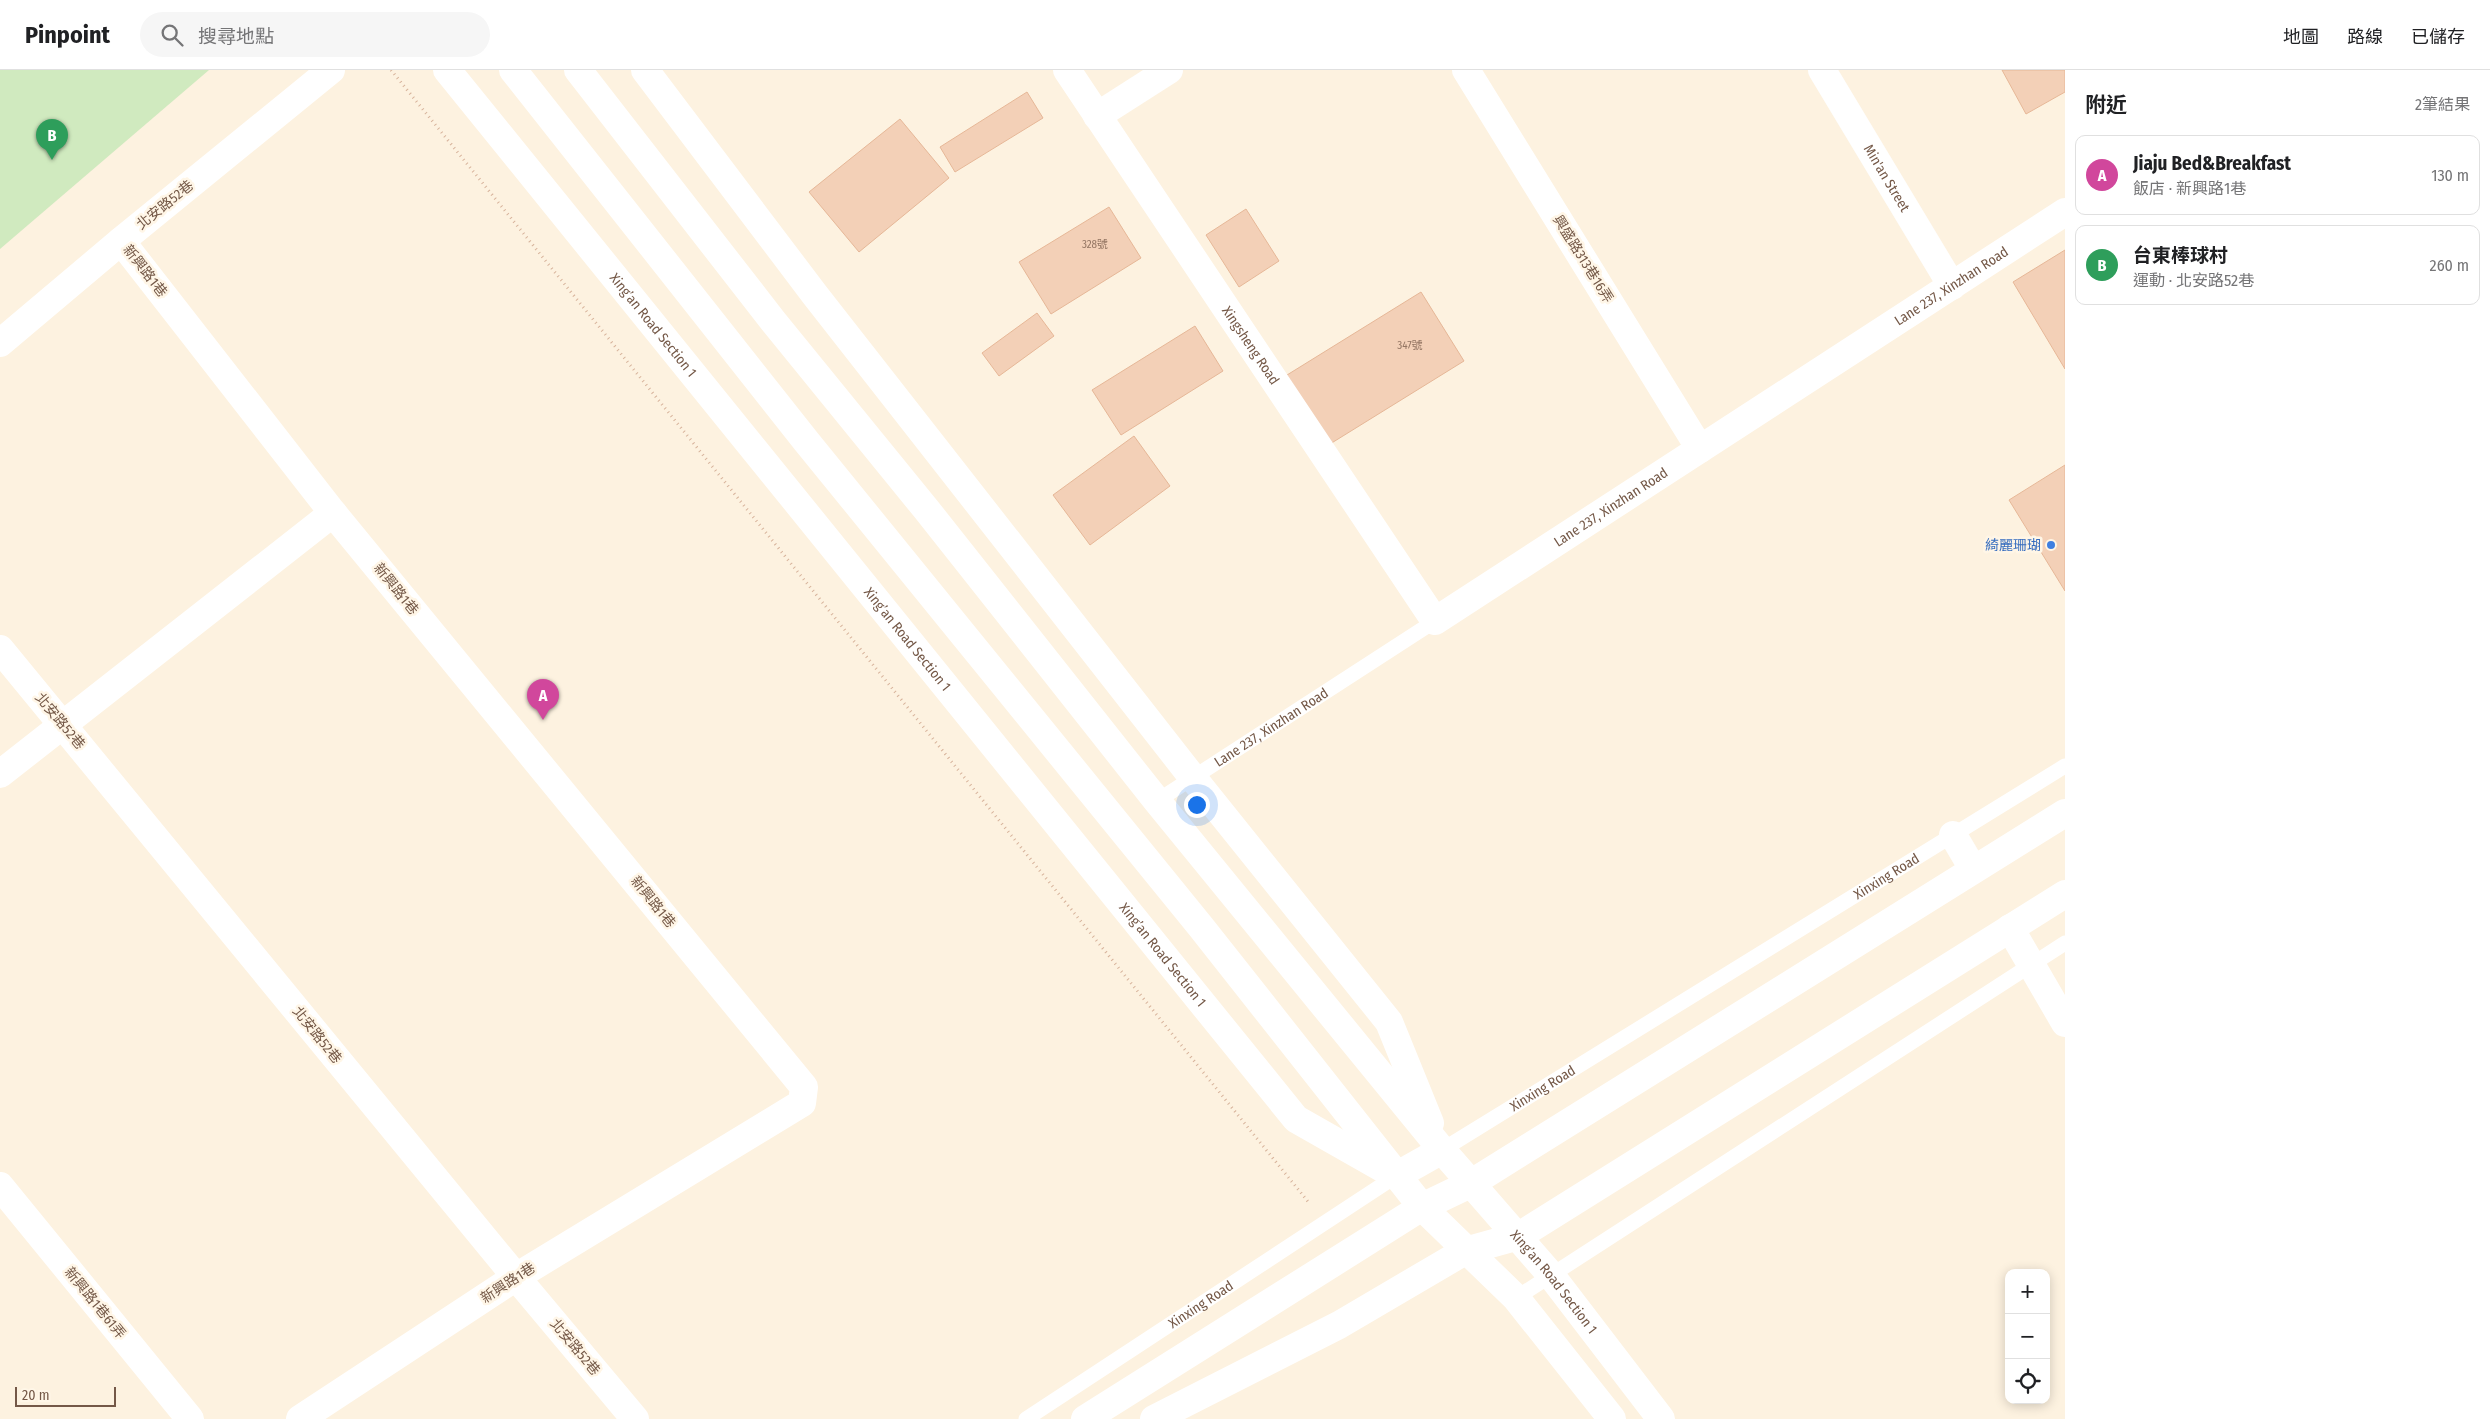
<!DOCTYPE html>
<html lang="zh-TW">
<head>
<meta charset="utf-8">
<style>
	:root { --surface:#fff; --page:#f6f6f6; --text:#202124; --muted:#757577; --line:#e0e0e0; --accent:#0f766e }
	body { margin:0; font-family:"Fira Sans Condensed","Noto Sans TC",sans-serif; background:var(--page); color:var(--text) }
	.controls { position:absolute; right:15px; bottom:15px; display:grid; overflow:hidden; border-radius:10px; box-shadow:0 2px 12px #0003 }
	.controls button { width:45px; height:45px; display:grid; place-items:center; padding:0; border:0; border-bottom:1px solid var(--line); background:var(--surface); color:var(--text); font:25px sans-serif }
	.scale { position:absolute; left:15px; bottom:12px; width:101px; box-sizing:border-box; padding-left:5px; border:2px solid #745847; border-top:0; font-size:14px; line-height:18px; white-space:nowrap; color:#745847; -webkit-text-stroke:4px #fff6e7; paint-order:stroke }
	.you { position:absolute; left:1196px; top:734px; width:18px; height:18px; margin:-12px; border:4px solid #fff; border-radius:50%; background:#1a73e8; box-shadow:0 0 0 8px #1a73e833 }
	.badge { display:grid; place-items:center; width:32px; height:32px; border-radius:50%; background:var(--accent); color:#fff; font-size:16px; font-weight:700 }
	.pin { position:absolute; translate:-50% -41px; filter:drop-shadow(0 1px 2px #0008) }
	.pin::after { content:''; position:absolute; top:26px; width:18px; height:15px; background:inherit; clip-path:polygon(0 0,100% 0,50% 100%) }
	.list { margin:0; padding:0; list-style:none }
	h2 { display:flex; justify-content:space-between; align-items:center; height:65px; margin:0; padding:0 20px; font-size:21px }
	h2 small { font-size:16px; font-weight:400; color:var(--muted) }
	.list li { display:grid; grid-template-columns:32px 1fr auto; gap:15px; align-items:center; box-sizing:border-box; height:80px; margin:0 10px 10px; padding:0 10px; border:1px solid var(--line); border-radius:10px }
	.list b { display:block; font-size:19px; white-space:nowrap }
	.list p { margin:0; font-size:16px; white-space:nowrap; color:var(--muted) }
	.list em { font-size:16px; font-style:normal; color:var(--muted) }
	.icon { flex:none; width:28px; height:28px; fill:none; stroke:currentColor; stroke-width:2; stroke-linecap:round; stroke-linejoin:round }
	.map { position:relative; flex:none; width:2065px; height:1349px; overflow:hidden }
	header { display:flex; align-items:center; gap:30px; box-sizing:border-box; height:70px; padding:0 25px; background:var(--surface); border-bottom:1px solid var(--line) }
	header strong { font-size:24px }
	nav { display:flex; gap:28px; margin-inline-start:auto; font-size:18px }
	.search { width:350px; height:45px; background:var(--page); display:flex; align-items:center; gap:12px; box-sizing:border-box; padding:0 18px; border-radius:28px; color:var(--muted); font-size:19px }
	main { display:flex }
	aside { flex:1; background:var(--surface) }
	.map>svg:first-child { display:block }
	.green { fill:#d0eabf }
	.building { fill:#f3d0b7; stroke:#e6b797 }
	.lines { fill:none; stroke-linecap:round; stroke-linejoin:round }
	.path { stroke:#d7b39b; stroke-width:3; stroke-dasharray:1 4; stroke-linecap:butt }
	.lane { stroke:#fff; stroke-width:15 }
	.street { stroke:#fff; stroke-width:28 }
	.secondary { stroke:#fff; stroke-width:28 }
	.shop-dot { fill:#3f7fe0; stroke:#fff6e7; stroke-width:2 }
	.labels { text-anchor:middle; dominant-baseline:central; stroke-width:5; stroke-linejoin:round; paint-order:stroke }
	.number-label { font-size:11px; fill:#947663 }
	.street-label { font-size:14px; fill:#745847; stroke:#fff6e7 }
	.shop-label { font-size:14px; fill:#366cbe; stroke:#fff6e7; text-anchor:end }
</style>
</head>
<body>
<header>
<strong>Pinpoint</strong>
<div class="search"><svg class="icon" aria-label="search" viewBox="0 0 24 24"><circle cx="10" cy="10" r="6"/><path d="M15 15l6 6"/></svg>搜尋地點</div>
<nav><a>地圖</a><a>路線</a><a>已儲存</a></nav>
</header>
<main>
<div class="map">
<svg width="2065" height="1349" viewBox="0 0 2065 1349">
	<rect width="100%" height="100%" fill="#fdf2e0"/>
	<path class="green" d="M 0,0 L 209,0 L 0,179 Z"/>
	<g class="building">
		<path d="M 2002,0 L 2065,0 L 2065,22 L 2026,44 Z"/>
		<path d="M 1027,22 L 1043,48 L 955,102 L 940,77 Z"/>
		<path d="M 900,49 L 949,108 L 859,182 L 809,122 Z"/>
		<path d="M 1109,137 L 1141,188 L 1051,244 L 1019,192 Z"/>
		<path d="M 1246,139 L 1279,191 L 1239,217 L 1206,165 Z"/>
		<path d="M 2065,180 L 2065,299 L 2013,212 Z"/>
		<path d="M 1421,222 L 1464,291 L 1330,374 L 1287,305 Z"/>
		<path d="M 1037,243 L 1054,266 L 999,306 L 982,283 Z"/>
		<path d="M 1195,256 L 1223,301 L 1121,365 L 1092,320 Z"/>
		<path d="M 1134,366 L 1170,416 L 1090,475 L 1053,425 Z"/>
		<path d="M 2065,395 L 2065,521 L 2009,430 Z"/>
	</g>
	<g class="lines">
		<path class="path" d="M 391,0 L 1310,1134"/>
		<g class="lane">
			<path id="s1" d="M 1157,731 L 1435,551"/>
			<path id="s2" d="M 1442,1080 L 2065,696"/>
			<path d="M 1516,1228 L 2065,873"/>
			<path id="s3" d="M 1026,1349 L 1396,1106"/>
		</g>
		<g class="street">
			<path id="s4" d="M 1067,0 L 1435,551 L 2065,142"/>
			<path d="M 1466,0 L 1700,379"/>
			<path id="s5" d="M 1822,0 L 1952,216"/>
			<path d="M 1097,46 L 1169,0"/>
			<path d="M 121,171 L 333,443 L 804,1017 L 802,1033 L 516,1207 L 300,1349"/>
			<path d="M 0,273 L 121,171 L 331,0"/>
			<path d="M 0,579 L 516,1207 L 635,1349"/>
			<path d="M 0,704 L 333,443"/>
			<path d="M 1953,765 L 1973,799"/>
			<path d="M 2010,858 L 2065,953"/>
			<path d="M 1396,1106 L 1442,1080"/>
			<path d="M 0,1116 L 190,1349"/>
		</g>
		<g class="secondary">
			<path id="s6" d="M 447,0 L 1296,1049 L 1384,1099"/>
			<path d="M 513,0 L 806,371 L 1201,857 L 1422,1137 L 1516,1228 L 1612,1349"/>
			<path id="s7" d="M 578,0 L 773,251 L 926,439 L 1157,731 L 1442,1080 L 1550,1204 L 1661,1349"/>
			<path d="M 645,0 L 815,225 L 1193,708 L 1389,952 L 1430,1053"/>
			<path d="M 1085,1349 L 1422,1137 L 1470,1114 L 2065,743"/>
			<path d="M 1154,1349 L 1339,1255 L 1465,1181 L 1519,1166 L 2065,824"/>
		</g>
	</g>
	<circle class="shop-dot" cx="2051" cy="475" r="5"/>
	<g class="labels">
		<g class="number-label">
			<text x="1095" y="174">328號</text>
			<text x="1410" y="275">347號</text>
		</g>
		<g class="street-label">
			<text stroke="none"><textPath href="#s5" startOffset="126">Min'an Street</textPath></text>
			<text transform="translate(165 135) rotate(-39)">北安路52巷</text>
			<text transform="translate(1583 189) rotate(58)">興盛路313巷16弄</text>
			<text transform="translate(145 201) rotate(52)">新興路1巷</text>
			<text stroke="none"><textPath href="#s4" startOffset="1278">Lane 237, Xinzhan Road</textPath></text>
			<text stroke="none"><textPath href="#s6" startOffset="328">Xing’an Road Section 1</textPath></text>
			<text stroke="none"><textPath href="#s4" startOffset="331">Xingsheng Road</textPath></text>
			<text stroke="none"><textPath href="#s4" startOffset="872">Lane 237, Xinzhan Road</textPath></text>
			<text transform="translate(396 519) rotate(51)">新興路1巷</text>
			<text stroke="none"><textPath href="#s6" startOffset="732">Xing’an Road Section 1</textPath></text>
			<text transform="translate(60 651) rotate(50)">北安路52巷</text>
			<text stroke="none"><textPath href="#s1" startOffset="136">Lane 237, Xinzhan Road</textPath></text>
			<text stroke="none"><textPath href="#s2" startOffset="522">Xinxing Road</textPath></text>
			<text transform="translate(653 832) rotate(51)">新興路1巷</text>
			<text stroke="none"><textPath href="#s6" startOffset="1138">Xing’an Road Section 1</textPath></text>
			<text transform="translate(317 965) rotate(51)">北安路52巷</text>
			<text stroke="none"><textPath href="#s2" startOffset="118">Xinxing Road</textPath></text>
			<text stroke="none"><textPath href="#s7" startOffset="1556">Xing’an Road Section 1</textPath></text>
			<text transform="translate(508 1213) rotate(-33)">新興路1巷</text>
			<text transform="translate(95 1233) rotate(51)">新興路1巷61弄</text>
			<text stroke="none"><textPath href="#s3" startOffset="209">Xinxing Road</textPath></text>
			<text transform="translate(575 1277) rotate(50)">北安路52巷</text>
		</g>
		<g class="shop-label">
			<text x="2041" y="475">綺麗珊瑚</text>
		</g>
	</g>
</svg>
<div class="controls">
<button>+</button>
<button>−</button>
<button><svg class="icon" aria-label="locate" viewBox="0 0 24 24"><circle cx="12" cy="12" r="6"/><path d="M12 2v4M12 18v4M2 12h4M18 12h4"/></svg></button>
</div>
<div class="scale">20 m</div>
<div class="you"></div>
<div class="pin badge" style="left:543px;top:650px;background:#d1479c">A</div>
<div class="pin badge" style="left:52px;top:90px;background:#2e9e5b">B</div>
</div>
<aside>
<h2>附近<small>2筆結果</small></h2>
<ul class="list">
<li><span class="badge" style="background:#d1479c">A</span><div><b>Jiaju Bed&amp;Breakfast</b><p>飯店 · 新興路1巷</p></div><em>130 m</em></li>
<li><span class="badge" style="background:#2e9e5b">B</span><div><b>台東棒球村</b><p>運動 · 北安路52巷</p></div><em>260 m</em></li>
</ul>
</aside>
</main>
</body>
</html>
